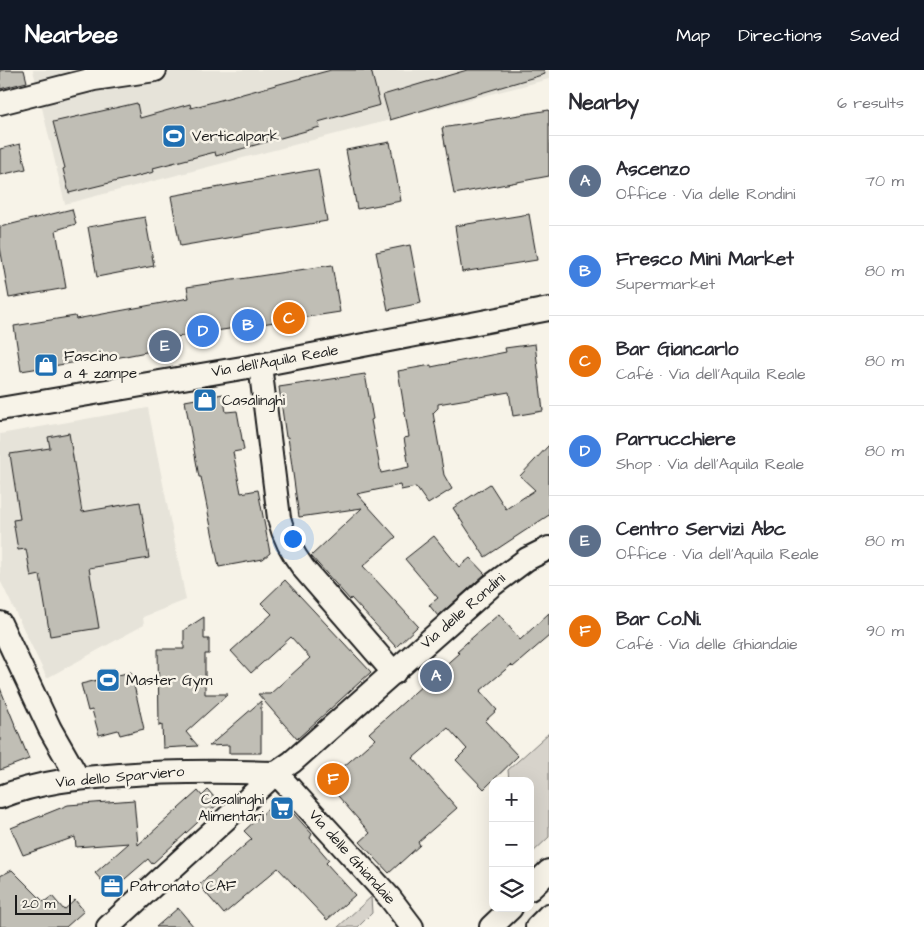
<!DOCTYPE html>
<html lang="en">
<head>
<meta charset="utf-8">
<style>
	:root { --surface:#fff; --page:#f2f2f3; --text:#2b2b33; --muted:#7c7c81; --line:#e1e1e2; --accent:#111827 }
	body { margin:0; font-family:"Architects Daughter",sans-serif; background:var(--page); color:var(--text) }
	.controls { position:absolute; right:15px; bottom:15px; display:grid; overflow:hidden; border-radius:10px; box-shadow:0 5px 20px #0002 }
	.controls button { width:45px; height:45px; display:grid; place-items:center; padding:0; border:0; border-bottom:1px solid var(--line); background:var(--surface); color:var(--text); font:25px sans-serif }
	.scale { position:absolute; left:15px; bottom:12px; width:56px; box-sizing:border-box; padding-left:5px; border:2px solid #1c1c1c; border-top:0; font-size:14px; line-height:18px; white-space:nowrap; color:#1c1c1c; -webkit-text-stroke:4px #f7f3e8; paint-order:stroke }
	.you { position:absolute; left:292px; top:468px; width:18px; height:18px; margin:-12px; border:4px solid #fff; border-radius:50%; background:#1a73e8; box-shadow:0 0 0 8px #1a73e833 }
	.badge { display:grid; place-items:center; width:32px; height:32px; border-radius:50%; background:var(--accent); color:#fff; font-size:16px; font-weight:700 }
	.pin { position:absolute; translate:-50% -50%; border:2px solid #fff; box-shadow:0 1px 5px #0006 }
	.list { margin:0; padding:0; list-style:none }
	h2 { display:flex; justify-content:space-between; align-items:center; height:65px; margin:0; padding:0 20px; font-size:21px }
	h2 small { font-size:16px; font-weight:400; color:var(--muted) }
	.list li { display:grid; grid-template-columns:32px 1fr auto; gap:15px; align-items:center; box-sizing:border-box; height:90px; padding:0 20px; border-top:1px solid var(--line) }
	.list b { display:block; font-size:19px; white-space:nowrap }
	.list p { margin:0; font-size:16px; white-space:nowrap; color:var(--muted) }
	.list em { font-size:16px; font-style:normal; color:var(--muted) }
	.icon { flex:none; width:28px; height:28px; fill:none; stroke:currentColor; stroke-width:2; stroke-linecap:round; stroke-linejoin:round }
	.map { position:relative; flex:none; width:549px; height:857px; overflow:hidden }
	header { display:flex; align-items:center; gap:30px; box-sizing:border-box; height:70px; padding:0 25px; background:var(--accent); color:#fff }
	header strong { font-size:24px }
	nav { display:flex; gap:28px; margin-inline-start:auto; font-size:18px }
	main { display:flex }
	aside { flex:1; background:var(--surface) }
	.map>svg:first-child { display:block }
	.built { fill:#e6e3d9 }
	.green { fill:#d7d3cb; stroke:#7a7874 }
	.building { fill:#c0beb5; stroke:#1c1c1c }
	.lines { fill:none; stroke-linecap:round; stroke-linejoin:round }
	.minor-casing { stroke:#1c1c1c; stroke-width:26 }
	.minor { stroke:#f7f3e8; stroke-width:22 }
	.labels { text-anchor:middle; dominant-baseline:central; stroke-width:5; stroke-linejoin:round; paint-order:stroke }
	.poi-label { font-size:15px; fill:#1c1c1c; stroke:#f7f3e8; text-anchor:start }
	.street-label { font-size:15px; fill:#1c1c1c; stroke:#f7f3e8 }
</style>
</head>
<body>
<header>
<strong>Nearbee</strong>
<nav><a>Map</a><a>Directions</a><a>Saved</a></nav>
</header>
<main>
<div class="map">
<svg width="549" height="857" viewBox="0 0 549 857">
	<rect width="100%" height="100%" fill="#f7f3e8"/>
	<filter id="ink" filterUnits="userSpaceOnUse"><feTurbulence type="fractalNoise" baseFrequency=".02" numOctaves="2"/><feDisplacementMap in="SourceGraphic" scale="10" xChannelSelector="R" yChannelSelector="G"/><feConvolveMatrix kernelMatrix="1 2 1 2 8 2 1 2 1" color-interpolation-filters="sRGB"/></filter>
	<g filter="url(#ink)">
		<g class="built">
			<path d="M 33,0 L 549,0 L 549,9 L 65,134 Z"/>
			<path d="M 148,338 L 186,530 L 143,547 L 144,555 L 47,608 L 0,510 L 0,364 Z"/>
		</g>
		<g class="green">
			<path d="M 549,663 L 549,767 L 530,785 L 530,711 L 509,711 L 508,700 Z"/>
			<path d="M 371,827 L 372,843 L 358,857 L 338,857 Z"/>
		</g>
		<g class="building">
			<path d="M 0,0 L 24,0 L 27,12 L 0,19 Z"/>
			<path d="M 331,0 L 371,0 L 380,35 L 318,52 L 320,57 L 216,86 L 215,82 L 153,98 L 154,102 L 69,123 L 63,99 L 65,98 L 53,52 L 137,33 L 140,48 L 190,34 L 191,38 Z"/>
			<path d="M 467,0 L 544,0 L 545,4 L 390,50 L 383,25 Z"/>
			<path d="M 549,40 L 549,106 L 454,124 L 442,58 Z"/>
			<path d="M 390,72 L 401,131 L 357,139 L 346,80 Z"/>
			<path d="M 20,74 L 26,99 L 0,105 L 0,79 Z"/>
			<path d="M 318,99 L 327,151 L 180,176 L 171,126 Z"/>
			<path d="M 72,139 L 76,154 L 56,160 L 66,218 L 9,228 L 0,177 L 0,157 Z"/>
			<path d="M 529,144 L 537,190 L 462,202 L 455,156 Z"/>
			<path d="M 145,147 L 154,196 L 97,207 L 88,157 Z"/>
			<path d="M 410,175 L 421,233 L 388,240 L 376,182 Z"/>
			<path d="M 332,195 L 340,242 L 170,268 L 172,277 L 110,289 L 109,287 L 21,301 L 14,256 L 75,246 L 76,249 L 189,228 L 187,217 Z"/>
			<path d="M 535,274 L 543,341 L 513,346 L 509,322 L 438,334 L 438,338 L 433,343 L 444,405 L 452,419 L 428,434 L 416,417 L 401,420 L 400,415 L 357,424 L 396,467 L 363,496 L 418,556 L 396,577 L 351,528 L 350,530 L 311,486 L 362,438 L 299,447 L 288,367 L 286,367 L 279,317 L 365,304 L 373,349 L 371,350 L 381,403 L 409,397 L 404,368 L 409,367 L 398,301 L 431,295 L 431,297 L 506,282 L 505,278 Z"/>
			<path d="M 223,324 L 226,342 L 237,341 L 244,380 L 233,382 L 241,423 L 258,420 L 270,483 L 263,489 L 219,497 L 201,407 L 199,407 L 185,331 Z"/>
			<path d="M 69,363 L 82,442 L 140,432 L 149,488 L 89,498 L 99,558 L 50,566 L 40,505 L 31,507 L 26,479 L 18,480 L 13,450 L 20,449 L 10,384 L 50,378 L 48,367 Z"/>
			<path d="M 549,375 L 549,445 L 485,487 L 453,438 L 490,414 L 506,439 L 535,420 L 520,406 Z"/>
			<path d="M 434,466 L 459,497 L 470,488 L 485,504 L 438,546 L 429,535 L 438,528 L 405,489 Z"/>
			<path d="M 285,510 L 371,602 L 297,669 L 258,624 L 270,624 L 310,588 L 291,567 L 251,603 L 231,581 L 272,544 L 261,533 Z"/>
			<path d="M 549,543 L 549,566 L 513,597 L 511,595 L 480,621 L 497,640 L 485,651 L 518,686 L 484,719 L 456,690 L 467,679 L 448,658 L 413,688 L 457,738 L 418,772 L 420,775 L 389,803 L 360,772 L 370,763 L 326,712 L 375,669 L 369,663 L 459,583 L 457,581 L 499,544 L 520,570 Z"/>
			<path d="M 204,547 L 204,569 L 209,569 L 209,584 L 205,584 L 205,624 L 228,624 L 186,662 L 198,676 L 163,678 L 162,655 L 159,656 L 158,579 L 184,579 L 184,560 Z"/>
			<path d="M 131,602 L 144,659 L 120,665 L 118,660 L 99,665 L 92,640 L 88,641 L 81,614 Z"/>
			<path d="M 0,618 L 29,689 L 0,700 Z"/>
			<path d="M 261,631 L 261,683 L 229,683 L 229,675 L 209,676 Z"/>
			<path d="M 208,720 L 219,733 L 152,794 L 148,789 L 111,821 L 95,803 L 129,773 L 76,777 L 75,767 L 23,785 L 11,758 L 68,735 L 134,730 L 138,775 L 198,721 L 202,726 Z"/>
			<path d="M 284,733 L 312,764 L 310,768 L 329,790 L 326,793 L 355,825 L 327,850 L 278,798 L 224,844 L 199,815 L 252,769 L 244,761 L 270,737 L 277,740 Z"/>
			<path d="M 12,800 L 44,832 L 52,826 L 64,840 L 75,830 L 84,841 L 66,857 L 0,857 L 0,806 Z"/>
			<path d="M 178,838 L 194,857 L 156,857 Z"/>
		</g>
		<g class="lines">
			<g class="minor-casing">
				<g id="minor">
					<path d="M 0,33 L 94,9 L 155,0"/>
					<path d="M 260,295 L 279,448 C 284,468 292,483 304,499 L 394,603"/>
					<path d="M 0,339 L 260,295 L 549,239"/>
					<path d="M 0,553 L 50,659 L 78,708"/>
					<path d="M 0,727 C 39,712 78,708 120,705 C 172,701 224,701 276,703 L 390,828 L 412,857"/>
					<path d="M 530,819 L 549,801"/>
					<path d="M 108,857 L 276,703 L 292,692 L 491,516 L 527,489 L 549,478"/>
					<path d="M 491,857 L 511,838"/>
					<path d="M 537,857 L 549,845"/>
				</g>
			</g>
			<use href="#minor" class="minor"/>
		</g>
	</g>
	<defs>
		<g id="stadium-square" transform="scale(1.25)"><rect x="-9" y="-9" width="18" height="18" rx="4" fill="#1f6fb2" stroke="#f7f3e8"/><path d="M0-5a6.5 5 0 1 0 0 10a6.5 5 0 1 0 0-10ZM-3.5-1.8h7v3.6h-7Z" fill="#fff"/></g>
		<g id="shop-square" transform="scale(1.25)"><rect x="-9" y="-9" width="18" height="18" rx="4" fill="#1f6fb2" stroke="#f7f3e8"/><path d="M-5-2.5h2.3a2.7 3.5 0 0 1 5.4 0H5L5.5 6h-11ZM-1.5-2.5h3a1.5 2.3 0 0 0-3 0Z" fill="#fff"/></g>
		<g id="supermarket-square" transform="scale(1.25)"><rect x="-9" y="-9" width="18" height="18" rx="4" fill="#1f6fb2" stroke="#f7f3e8"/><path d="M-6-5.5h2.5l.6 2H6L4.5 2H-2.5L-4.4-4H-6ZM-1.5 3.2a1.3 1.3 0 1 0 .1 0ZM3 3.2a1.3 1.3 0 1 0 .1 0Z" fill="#fff"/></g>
		<g id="office-square" transform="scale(1.25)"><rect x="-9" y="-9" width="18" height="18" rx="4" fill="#1f6fb2" stroke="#f7f3e8"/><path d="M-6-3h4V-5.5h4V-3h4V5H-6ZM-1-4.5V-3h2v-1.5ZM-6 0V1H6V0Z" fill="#fff"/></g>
	</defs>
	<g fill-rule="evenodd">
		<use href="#stadium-square" x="174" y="66"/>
		<use href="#shop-square" x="46" y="295"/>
		<use href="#shop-square" x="205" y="330"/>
		<use href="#stadium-square" x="108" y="610"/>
		<use href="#supermarket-square" x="282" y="738"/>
		<use href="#office-square" x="112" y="816"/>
	</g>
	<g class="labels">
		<g class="poi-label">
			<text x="192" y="66">Verticalpark</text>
			<text x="64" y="286">Fascino<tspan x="64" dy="17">a 4 zampe</tspan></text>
			<text x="222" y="330">Casalinghi</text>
			<text x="126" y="610">Master Gym</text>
			<text x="264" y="729" text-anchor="end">Casalinghi<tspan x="264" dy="17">Alimentari</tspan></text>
			<text x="130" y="816">Patronato CAF</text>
		</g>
		<g class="street-label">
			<text transform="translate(275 291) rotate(-10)">Via dell'Aquila Reale</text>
			<text transform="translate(463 541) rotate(-41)">Via delle Rondini</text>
			<text transform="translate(120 707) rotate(-5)">Via dello Sparviero</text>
			<text transform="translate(352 787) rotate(48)">Via delle Ghiandaie</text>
		</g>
	</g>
</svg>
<div class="controls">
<button>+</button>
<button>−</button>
<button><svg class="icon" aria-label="layers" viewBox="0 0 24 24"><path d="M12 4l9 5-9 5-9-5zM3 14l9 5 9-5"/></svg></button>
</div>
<div class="scale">20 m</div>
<div class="you"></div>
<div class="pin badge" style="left:436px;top:606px;background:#5c6f8a">A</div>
<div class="pin badge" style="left:248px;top:255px;background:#3f7fe0">B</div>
<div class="pin badge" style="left:289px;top:248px;background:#e8710a">C</div>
<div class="pin badge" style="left:203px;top:261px;background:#3f7fe0">D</div>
<div class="pin badge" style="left:165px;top:276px;background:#5c6f8a">E</div>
<div class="pin badge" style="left:333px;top:709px;background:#e8710a">F</div>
</div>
<aside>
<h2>Nearby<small>6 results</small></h2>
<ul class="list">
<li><span class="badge" style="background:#5c6f8a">A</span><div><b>Ascenzo</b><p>Office · Via delle Rondini</p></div><em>70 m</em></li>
<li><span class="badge" style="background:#3f7fe0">B</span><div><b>Fresco Mini Market</b><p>Supermarket</p></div><em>80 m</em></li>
<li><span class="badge" style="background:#e8710a">C</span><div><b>Bar Giancarlo</b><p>Café · Via dell'Aquila Reale</p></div><em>80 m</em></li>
<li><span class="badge" style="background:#3f7fe0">D</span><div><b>Parrucchiere</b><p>Shop · Via dell'Aquila Reale</p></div><em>80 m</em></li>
<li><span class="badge" style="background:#5c6f8a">E</span><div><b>Centro Servizi Abc</b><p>Office · Via dell'Aquila Reale</p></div><em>80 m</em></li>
<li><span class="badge" style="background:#e8710a">F</span><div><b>Bar Co.Ni.</b><p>Café · Via delle Ghiandaie</p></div><em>90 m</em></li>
</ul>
</aside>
</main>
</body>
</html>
